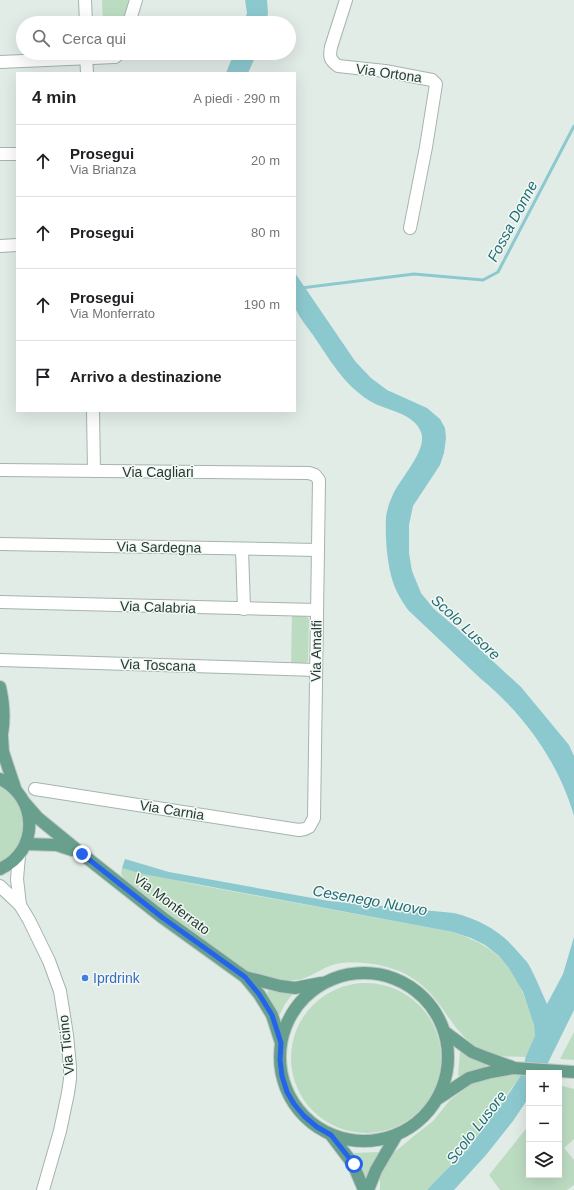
<!DOCTYPE html>
<html lang="it">
<head>
<meta charset="utf-8">
<style>
	:root { --surface:#fff; --page:#f2f2f2; --text:#202124; --muted:#757577; --line:#e0e0e0 }
	body { margin:0; font-family:Arial,sans-serif; background:var(--page); color:var(--text) }
	.controls { position:absolute; right:12px; bottom:12px; display:grid; overflow:hidden; border-radius:0px; box-shadow:0 4px 16px #0002 }
	.controls button { width:36px; height:36px; display:grid; place-items:center; padding:0; border:0; border-bottom:1px solid var(--line); background:var(--surface); color:var(--text); font:20px sans-serif }
	.stop { position:absolute; width:12px; height:12px; margin:-9px; border:3px solid #2563eb; border-radius:50%; background:#fff }
	.stop.end { background:#2563eb; border-color:#fff; box-shadow:0 1px 4px #0008 }
	.list { margin:0; padding:0; list-style:none }
	h2 { display:flex; justify-content:space-between; align-items:center; height:52px; margin:0; padding:0 16px; font-size:17px }
	h2 small { font-size:13px; font-weight:400; color:var(--muted) }
	.list li { display:grid; grid-template-columns:26px 1fr auto; gap:12px; align-items:center; box-sizing:border-box; height:72px; padding:0 16px; border-top:1px solid var(--line) }
	.list b { display:block; font-size:15px; white-space:nowrap }
	.list p { margin:0; font-size:13px; white-space:nowrap; color:var(--muted) }
	.list em { font-size:13px; font-style:normal; color:var(--muted) }
	.icon { flex:none; width:22px; height:22px; fill:none; stroke:currentColor; stroke-width:2; stroke-linecap:round; stroke-linejoin:round }
	.map { position:relative; flex:none; width:574px; height:1190px; overflow:hidden }
	.search { position:absolute; background:var(--surface); box-shadow:0 4px 16px #0002; left:16px; top:16px; width:280px; height:44px; display:flex; align-items:center; gap:10px; box-sizing:border-box; padding:0 14px; border-radius:22px; color:var(--muted); font-size:15px }
	.panel { position:absolute; background:var(--surface); box-shadow:0 4px 16px #0002; left:16px; top:72px; width:280px; height:340px; border-radius:0px }
	.map>svg:first-child { display:block }
	.green { fill:#bcdcc2 }
	.water { fill:#8cc9cf }
	.lines { fill:none; stroke-linecap:round; stroke-linejoin:round }
	.stream { stroke:#8cc9cf; stroke-width:3 }
	.minor-casing { stroke:#a5b4ad; stroke-width:14 }
	.major-casing { stroke:#c1c8c6; stroke-width:14 }
	.minor { stroke:#fff; stroke-width:12 }
	.major { stroke:#68a08d; stroke-width:12 }
	.route { stroke:#2563eb; stroke-width:5 }
	.shop-dot { fill:#3f7fe0; stroke:#f3f8f5; stroke-width:1.5 }
	.labels { text-anchor:middle; dominant-baseline:central; stroke-width:3; stroke-linejoin:round; paint-order:stroke }
	.street-label { font-size:14px; fill:#233c33; stroke:#f3f8f5 }
	.shop-label { font-size:14px; fill:#366cbe; stroke:#f3f8f5; text-anchor:start }
	.water-label { font-size:15px; font-style:italic; fill:#1f6e76; stroke:#f3f8f5 }
</style>
</head>
<body>
<div class="map">
<svg width="574" height="1190" viewBox="0 0 574 1190">
	<rect width="100%" height="100%" fill="#e2ece7"/>
	<g class="green">
		<path d="M 102,0 L 129,0 L 123,23 L 103,23 Z"/>
		<path d="M 292,615 L 306,616 L 309,619 L 308,661 L 306,663 L 291,663 Z"/>
		<path d="M 0,783 L 14,793 L 25,815 L 20,847 L 0,866 Z"/>
		<path d="M 122,868 L 193,884 L 453,932 C 496,947 514,964 528,1007 C 531,1016 535,1025 535,1034 C 535,1042 528,1050 526,1057 C 516,1057 505,1057 496,1055 C 492,1055 488,1052 484,1051 C 459,1040 448,1013 431,994 C 421,983 407,973 393,969 C 377,963 353,961 336,964 C 324,967 314,975 302,979 C 291,982 262,978 251,973 C 246,970 241,967 236,963 L 129,885 L 121,874 Z"/>
		<circle cx="366" cy="1058" r="75"/>
		<path d="M 268,990 L 290,992 L 292,995 L 285,1004 L 280,1014 L 277,1015 L 267,994 Z"/>
		<path d="M 574,1032 L 574,1060 L 560,1059 Z"/>
		<path d="M 463,1051 L 486,1064 L 486,1068 L 461,1078 L 458,1075 L 460,1052 Z"/>
		<path d="M 521,1075 L 468,1149 L 442,1174 L 427,1190 L 380,1190 L 380,1178 L 386,1163 L 391,1155 L 415,1135 L 433,1121 L 450,1100 L 470,1085 L 481,1079 L 495,1076 Z"/>
		<path d="M 559,1085 L 574,1089 L 574,1139 L 564,1148 L 574,1160 L 574,1185 L 567,1190 L 500,1190 L 489,1175 L 529,1125 L 529,1175 L 559,1175 Z"/>
		<path d="M 379,1152 L 380,1153 L 371,1168 L 368,1178 L 366,1177 L 360,1164 L 352,1153 Z"/>
	</g>
	<g class="water">
		<path d="M 245,0 L 267,0 L 268,13 L 266,23 L 244,23 L 247,13 Z"/>
		<path d="M 234,53 L 257,53 L 248,73 L 226,73 Z"/>
		<path d="M 295,273 L 355,361 L 371,378 L 387,390 L 427,408 L 440,419 L 445,428 L 446,438 L 444,453 L 440,465 L 413,506 L 409,525 L 409,553 L 412,571 L 421,593 L 434,609 L 459,630 L 521,687 L 569,745 L 574,756 L 574,816 C 559,763 524,714 481,679 L 408,610 C 404,604 400,598 397,592 C 387,572 385,539 386,517 C 387,510 389,503 392,497 C 399,479 428,451 421,432 C 413,412 386,411 370,401 C 344,385 330,360 313,335 C 307,327 300,318 296,310 C 293,304 295,281 295,273 Z"/>
		<path d="M 125,859 L 169,872 L 329,901 L 454,913 C 481,920 501,931 519,953 C 522,957 526,960 529,965 C 536,978 541,991 547,1004 L 563,974 L 574,937 L 574,1010 L 543,1073 L 529,1073 L 529,1097 L 513,1121 L 486,1155 L 454,1190 L 427,1190 L 442,1174 L 468,1149 L 510,1092 L 521,1075 L 526,1056 L 535,1036 L 534,1025 L 523,992 L 509,968 L 499,956 L 485,945 L 471,938 L 453,932 L 143,874 L 122,868 Z"/>
	</g>
	<g class="lines">
		<path class="stream" d="M 301,288 L 414,274 L 483,280 L 498,272 L 574,126"/>
		<g class="minor-casing">
			<g id="minor">
				<path d="M 85,0 L 86,23"/>
				<path d="M 346,0 L 331,47 C 329,57 330,60 338,66 L 385,71 L 432,80 L 436,84 L 426,147 L 410,228"/>
				<path d="M 129,23 L 136,0"/>
				<path d="M 86,53 L 87,73"/>
				<path d="M 0,62 L 115,57 L 120,53"/>
				<path d="M 0,154 L 17,154"/>
				<path d="M 0,246 L 17,245"/>
				<path d="M 93,411 L 94,471"/>
				<path d="M 0,470 L 309,473 L 315,475 L 319,480 L 314,818 L 309,827 L 305,829 L 299,830 L 35,789"/>
				<path d="M 0,544 L 318,550"/>
				<path d="M 242,549 L 244,609"/>
				<path d="M 0,602 L 317,610"/>
				<path d="M 0,660 L 316,670"/>
				<path d="M 19,856 L 17,879 L 20,905"/>
				<path d="M 0,886 L 20,905 L 29,920 L 49,961 L 60,991 L 67,1035 L 70,1067 L 70,1079 L 68,1093 L 60,1131 L 43,1190"/>
			</g>
		</g>
		<g class="major-casing">
			<g id="major">
				<path d="M 0,687 C 4,705 5,725 0,742"/>
				<path d="M 2,737 L 3,752 L 15,788"/>
				<path d="M 0,779 C 38,797 40,851 0,869"/>
				<path d="M 24,802 L 38,818 L 82,854 L 163,918 L 245,977 L 259,994 L 272,1015 L 281,1043"/>
				<path d="M 26,844 L 57,845 L 72,850"/>
				<circle cx="364" cy="1057" r="84"/>
				<path d="M 245,977 L 280,986 L 295,988 L 321,983"/>
				<path d="M 445,1032 L 472,1052 L 487,1058 L 512,1067"/>
				<path d="M 439,1098 L 469,1078 L 491,1072 L 513,1068 L 574,1072"/>
				<path d="M 331,1135 L 353,1164 L 364,1190"/>
				<path d="M 368,1190 L 376,1170 L 396,1136"/>
			</g>
		</g>
		<use href="#minor" class="minor"/>
		<use href="#major" class="major"/>
	</g>
	<g class="lines">
		<path class="route" d="M 82,854 L 163,918 L 245,977 L 259,994 L 272,1015 L 281,1043 L 280,1060 L 282,1076 L 287,1092 L 294,1104 L 304,1116 L 317,1127 L 331,1135 L 354,1164"/>
	</g>
	<circle class="shop-dot" cx="85" cy="978" r="4"/>
	<g class="labels">
		<g class="street-label">
			<text transform="translate(389 73) rotate(8)">Via Ortona</text>
			<text x="158" y="472">Via Cagliari</text>
			<text transform="translate(159 547) rotate(1)">Via Sardegna</text>
			<text transform="translate(158 607) rotate(2)">Via Calabria</text>
			<text transform="translate(316 651) rotate(-89)">Via Amalfi</text>
			<text transform="translate(158 665) rotate(2)">Via Toscana</text>
			<text transform="translate(172 810) rotate(9)">Via Carnia</text>
			<text transform="translate(172 904) rotate(37)">Via Monferrato</text>
			<text transform="translate(66 1045) rotate(-96)">Via Ticino</text>
		</g>
		<g class="shop-label">
			<text x="93" y="978">Iprdrink</text>
		</g>
		<g class="water-label">
			<text transform="translate(512 221) rotate(-62)">Fossa Donne</text>
			<text transform="translate(466 627) rotate(43)">Scolo Lusore</text>
			<text transform="translate(370 900) rotate(10)">Cesenego Nuovo</text>
			<text transform="translate(476 1127) rotate(-52)">Scolo Lusore</text>
		</g>
	</g>
</svg>
<div class="controls">
<button>+</button>
<button>−</button>
<button><svg class="icon" aria-label="layers" viewBox="0 0 24 24"><path d="M12 4l9 5-9 5-9-5zM3 14l9 5 9-5"/></svg></button>
</div>
<div class="stop" style="left:354px;top:1164px"></div>
<div class="stop end" style="left:82px;top:854px"></div>
<div class="search"><svg class="icon" aria-label="search" viewBox="0 0 24 24"><circle cx="10" cy="10" r="6"/><path d="M15 15l6 6"/></svg>Cerca qui</div>
<section class="panel">
<h2>4 min<small>A piedi · 290 m</small></h2>
<ul class="list">
<li><svg class="icon" aria-label="ahead" viewBox="0 0 24 24"><path d="M12 20V5M6 11l6-6 6 6"/></svg><div><b>Prosegui</b><p>Via Brianza</p></div><em>20 m</em></li>
<li><svg class="icon" aria-label="ahead" viewBox="0 0 24 24"><path d="M12 20V5M6 11l6-6 6 6"/></svg><div><b>Prosegui</b></div><em>80 m</em></li>
<li><svg class="icon" aria-label="ahead" viewBox="0 0 24 24"><path d="M12 20V5M6 11l6-6 6 6"/></svg><div><b>Prosegui</b><p>Via Monferrato</p></div><em>190 m</em></li>
<li><svg class="icon" aria-label="arrive" viewBox="0 0 24 24"><path d="M6 21V4h12l-3 4 3 4H6"/></svg><div><b>Arrivo a destinazione</b></div></li>
</ul>
</section>
</div>
</body>
</html>
